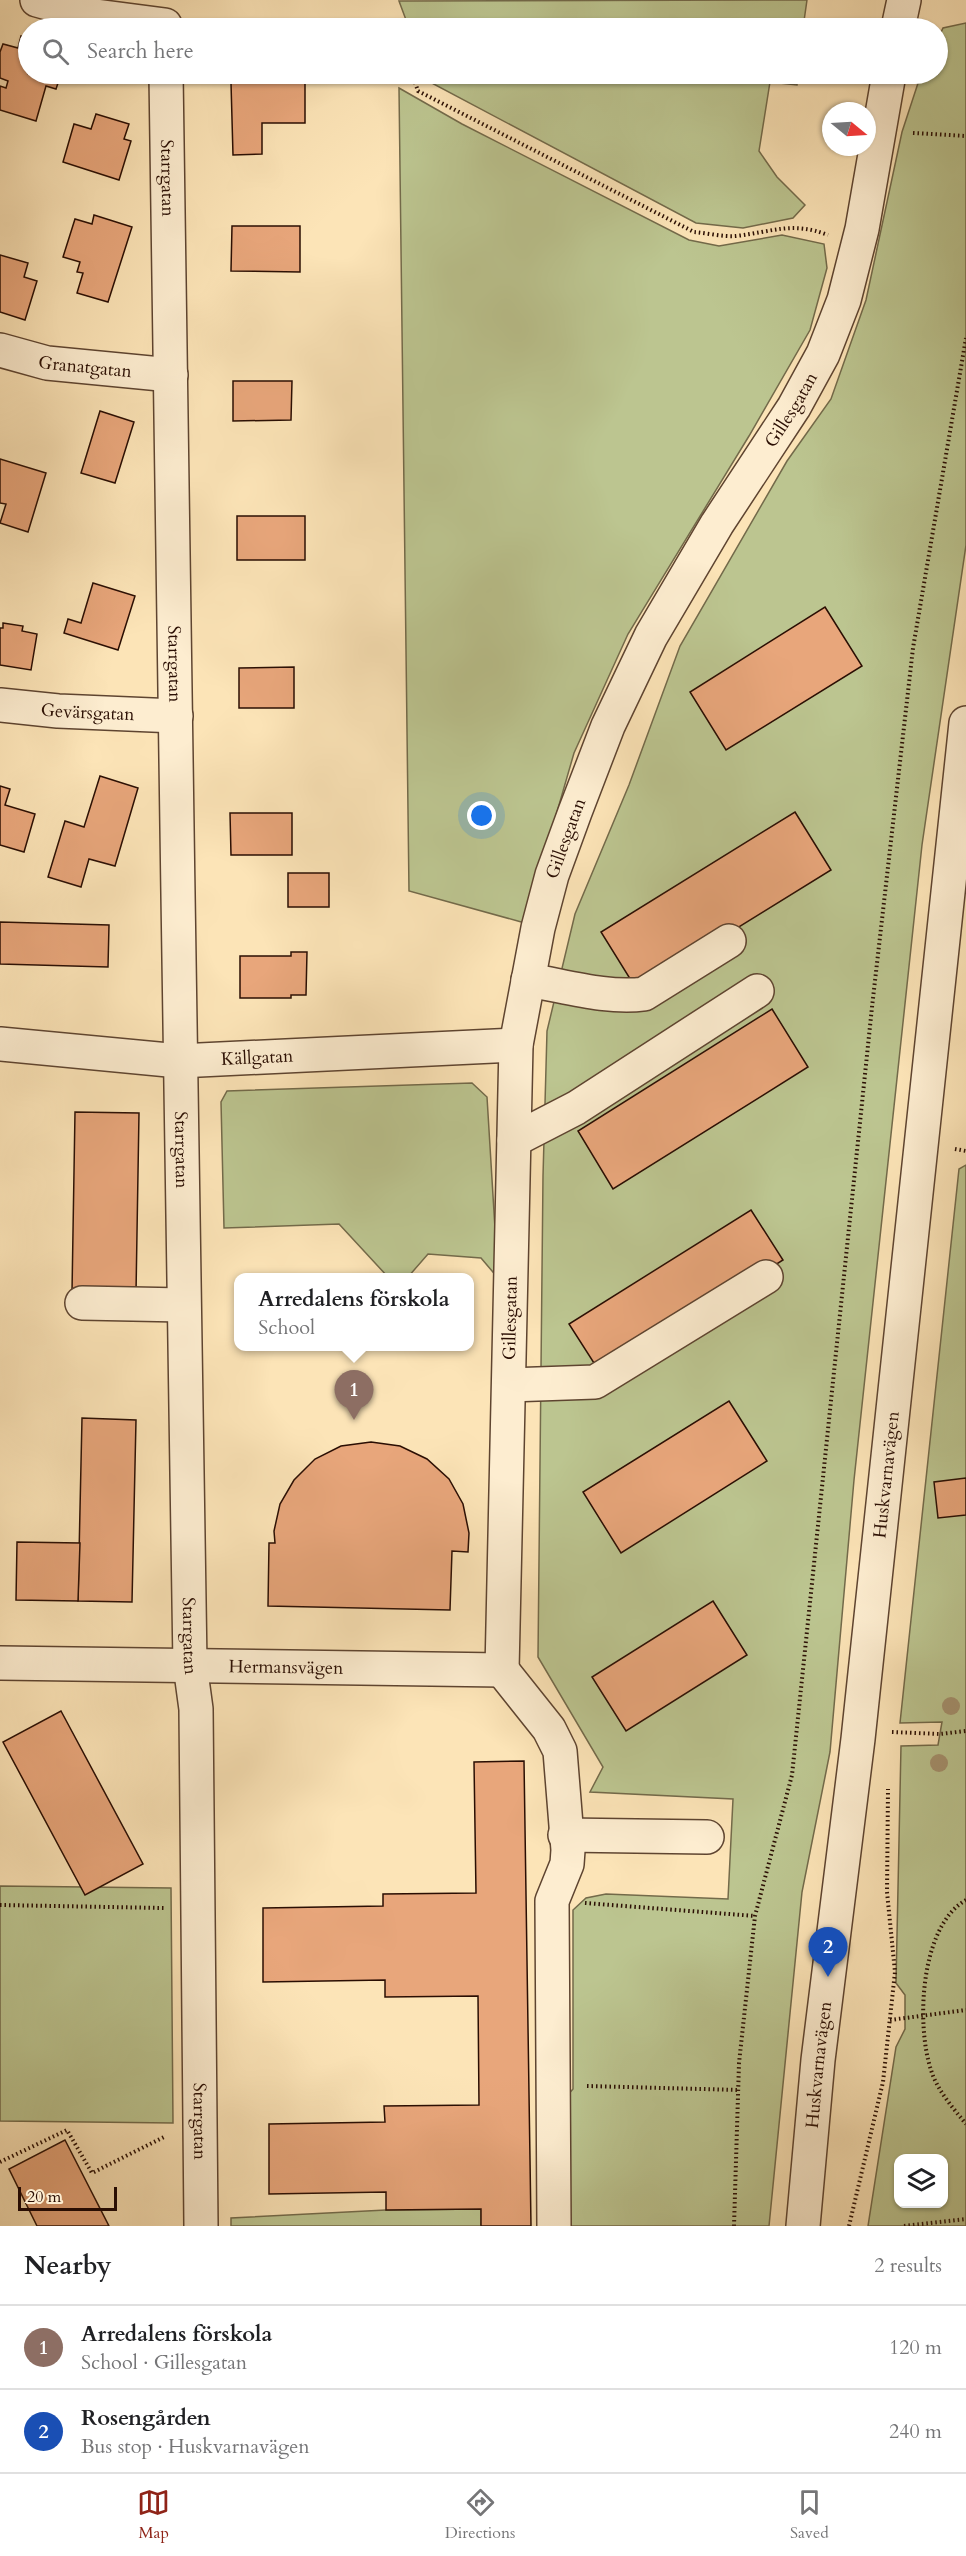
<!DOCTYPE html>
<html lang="en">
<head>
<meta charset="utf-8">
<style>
	:root { --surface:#fff; --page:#f6f6f6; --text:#202124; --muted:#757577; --line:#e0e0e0; --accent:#8f2418 }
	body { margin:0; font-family:Cardo,serif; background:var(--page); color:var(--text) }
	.controls { position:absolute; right:18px; bottom:18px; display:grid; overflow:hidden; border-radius:12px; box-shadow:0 2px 4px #0004 }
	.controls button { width:54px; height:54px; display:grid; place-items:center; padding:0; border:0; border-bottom:2px solid var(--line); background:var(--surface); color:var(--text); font:30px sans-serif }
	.compass { position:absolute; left:822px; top:102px; width:54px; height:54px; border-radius:50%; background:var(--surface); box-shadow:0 2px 4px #0004; rotate:108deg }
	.scale { position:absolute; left:18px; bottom:15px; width:99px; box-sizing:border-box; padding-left:6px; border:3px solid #2a0e03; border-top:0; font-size:16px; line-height:21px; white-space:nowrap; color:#2a0e03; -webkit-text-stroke:4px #fdedd0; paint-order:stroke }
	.you { position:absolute; left:482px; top:816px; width:21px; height:21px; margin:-15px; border:4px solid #fff; border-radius:50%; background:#1a73e8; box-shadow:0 0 0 9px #1a73e833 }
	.badge { display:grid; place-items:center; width:39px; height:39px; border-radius:50%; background:var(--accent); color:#fff; font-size:20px; font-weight:700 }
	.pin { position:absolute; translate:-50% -50px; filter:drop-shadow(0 2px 3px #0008) }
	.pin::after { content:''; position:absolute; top:32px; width:21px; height:18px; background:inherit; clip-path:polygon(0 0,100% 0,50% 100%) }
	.popup { position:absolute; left:234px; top:1273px; width:240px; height:78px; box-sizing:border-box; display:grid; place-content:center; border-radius:12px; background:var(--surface); filter:drop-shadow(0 2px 4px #0005); font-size:20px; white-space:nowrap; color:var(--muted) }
	.popup b { font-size:22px; color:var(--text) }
	.popup::after { content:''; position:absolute; left:50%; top:100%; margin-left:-12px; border:12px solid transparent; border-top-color:var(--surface) }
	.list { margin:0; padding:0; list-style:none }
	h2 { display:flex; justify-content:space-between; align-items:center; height:78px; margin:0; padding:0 24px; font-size:26px }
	h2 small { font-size:20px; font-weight:400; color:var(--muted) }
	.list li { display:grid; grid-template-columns:39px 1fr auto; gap:18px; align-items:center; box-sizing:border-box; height:84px; padding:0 24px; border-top:2px solid var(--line) }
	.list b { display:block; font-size:22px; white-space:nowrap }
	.list p { margin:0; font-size:20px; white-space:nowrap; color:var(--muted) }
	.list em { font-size:20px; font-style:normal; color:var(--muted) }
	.icon { flex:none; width:33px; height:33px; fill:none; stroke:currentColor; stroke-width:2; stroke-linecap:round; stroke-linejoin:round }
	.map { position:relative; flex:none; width:966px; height:2226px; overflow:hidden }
	.search { position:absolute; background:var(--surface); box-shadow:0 2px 4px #0004; left:18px; right:18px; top:18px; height:66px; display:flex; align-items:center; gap:15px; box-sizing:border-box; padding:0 21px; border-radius:33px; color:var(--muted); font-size:22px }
	.sheet { height:246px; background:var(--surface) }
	nav { display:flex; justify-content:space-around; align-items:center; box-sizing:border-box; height:84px; border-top:2px solid var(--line); background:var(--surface); font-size:16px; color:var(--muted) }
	nav a { display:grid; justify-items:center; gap:3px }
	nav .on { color:var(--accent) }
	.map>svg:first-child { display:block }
	.green { fill:#bcc590; stroke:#736a4a; stroke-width:1.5; fill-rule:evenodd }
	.building { fill:#e8a67b; stroke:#2a0e03; stroke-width:1.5 }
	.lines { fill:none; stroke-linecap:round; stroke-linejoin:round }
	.minor-casing { stroke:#5e4430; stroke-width:36 }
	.path { stroke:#2a0e03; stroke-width:4; stroke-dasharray:1.5 3; stroke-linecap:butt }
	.minor { stroke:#fdedd0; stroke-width:33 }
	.tree { fill:#a5926f }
	.labels { text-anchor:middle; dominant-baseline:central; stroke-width:5; stroke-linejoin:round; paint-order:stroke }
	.street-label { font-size:18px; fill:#2a0e03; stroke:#fdedd0 }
</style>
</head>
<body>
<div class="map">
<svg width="966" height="2226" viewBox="0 0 966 2226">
	<rect width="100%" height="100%" fill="#fce4b7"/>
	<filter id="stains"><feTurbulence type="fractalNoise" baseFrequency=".00333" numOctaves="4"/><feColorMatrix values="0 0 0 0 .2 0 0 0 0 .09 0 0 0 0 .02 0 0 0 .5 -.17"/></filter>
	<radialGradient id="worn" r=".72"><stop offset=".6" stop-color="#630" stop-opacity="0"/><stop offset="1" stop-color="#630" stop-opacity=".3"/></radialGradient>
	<g class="green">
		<path d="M 807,0 L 803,28 L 749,28 L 752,23 L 748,28 L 409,28 L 399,1 Z"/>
		<path d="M 966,23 L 966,545 L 922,845 L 854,1480 L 830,1752 L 802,1892 L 769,2226 L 566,2226 L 566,2097 L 573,2089 L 573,1910 L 586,1898 L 606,1894 L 728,1899 L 733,1799 L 590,1792 L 603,1767 L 538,1657 L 543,1176 L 547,1031 L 575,914 L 629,785 L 680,646 L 787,461 L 831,399 L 866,300 L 902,132 L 921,74 L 938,74 L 938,39 L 943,28 Z"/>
		<path d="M 424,74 L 798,74 L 797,85 L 770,82 L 759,151 L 777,177 L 805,205 L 793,218 L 743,228 L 696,223 L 426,80 Z"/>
		<path d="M 399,88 L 462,124 L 689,240 L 719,246 L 782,235 L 824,244 L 827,268 L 810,330 L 749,436 L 628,634 L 574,753 L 525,923 L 409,891 Z"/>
		<path d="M 472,1083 L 487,1097 L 498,1278 L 481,1258 L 428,1254 L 408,1277 L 388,1277 L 339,1224 L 224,1228 L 221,1102 L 227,1091 Z"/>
		<path d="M 966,1165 L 966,2226 L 868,2226 L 896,2047 L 905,2029 L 905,1995 L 896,1983 L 901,1746 L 938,1745 L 942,1722 L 900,1723 L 959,1169 ZM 898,2158 L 944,2158 L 944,2204 L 898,2204 Z"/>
		<path d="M 0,1886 L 171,1888 L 173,2123 L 0,2121 Z"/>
		<path d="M 481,2209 L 481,2226 L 231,2226 L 231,2218 L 386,2210 Z"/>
	</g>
	<g class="building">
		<path d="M 21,36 L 28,38 L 28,74 L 61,74 L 56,89 L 46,86 L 36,121 L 0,110 L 0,86 L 6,88 L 8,81 L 0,78 L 0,52 L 3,44 L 18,48 Z"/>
		<path d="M 231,83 L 305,83 L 305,123 L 262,123 L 262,154 L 233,155 Z"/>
		<path d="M 96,114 L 129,124 L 124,139 L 131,141 L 119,180 L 63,162 L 74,124 L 91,129 Z"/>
		<path d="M 94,215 L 132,227 L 108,302 L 77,293 L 83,273 L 77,272 L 80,262 L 63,257 L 75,219 L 92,224 Z"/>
		<path d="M 232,226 L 300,226 L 300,272 L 231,271 Z"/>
		<path d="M 0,255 L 28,263 L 24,277 L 37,281 L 25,320 L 0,312 Z"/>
		<path d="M 233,381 L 292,381 L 291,420 L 233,421 Z"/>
		<path d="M 100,411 L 134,422 L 115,483 L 81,473 Z"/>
		<path d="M 0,459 L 46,473 L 28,532 L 0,523 L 6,504 L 0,503 Z"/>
		<rect x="237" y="516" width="68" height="44"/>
		<path d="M 93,583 L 135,596 L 118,650 L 64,633 L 68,619 L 81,623 Z"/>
		<path d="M 825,607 L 862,666 L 726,750 L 690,692 Z"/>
		<path d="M 3,623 L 23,626 L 22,631 L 37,634 L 31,670 L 0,665 L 0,628 L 3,628 Z"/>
		<path d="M 294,667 L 294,708 L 239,708 L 239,668 Z"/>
		<path d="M 100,776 L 138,788 L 115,866 L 89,859 L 81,887 L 48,877 L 65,821 L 84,827 Z"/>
		<path d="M 0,786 L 10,789 L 5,805 L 35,814 L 24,852 L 0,845 Z"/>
		<path d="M 795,812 L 831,870 L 637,990 L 601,932 Z"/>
		<path d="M 230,813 L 292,813 L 292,855 L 231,855 Z"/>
		<rect x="288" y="873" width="41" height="34"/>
		<path d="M 0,922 L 109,925 L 108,967 L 0,964 Z"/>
		<path d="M 291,952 L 307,952 L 306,995 L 291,995 L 291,998 L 240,998 L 240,956 L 291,956 Z"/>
		<path d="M 772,1009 L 808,1067 L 613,1189 L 578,1131 Z"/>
		<path d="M 75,1112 L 139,1113 L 136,1293 L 72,1292 Z"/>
		<path d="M 751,1210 L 783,1260 L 601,1374 L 569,1324 Z"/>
		<path d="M 729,1401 L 767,1461 L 621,1553 L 583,1492 Z"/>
		<path d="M 82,1418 L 136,1420 L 132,1602 L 78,1601 Z"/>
		<path d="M 371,1442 L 400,1446 L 427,1459 L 449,1479 L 463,1504 L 469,1533 L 468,1552 L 452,1551 L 450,1610 L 268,1606 L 269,1543 L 275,1543 L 274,1531 L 280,1504 L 294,1480 L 315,1459 L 341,1446 Z"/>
		<path d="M 966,1478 L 966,1515 L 938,1518 L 934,1482 Z"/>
		<path d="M 17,1542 L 80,1543 L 78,1601 L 16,1600 Z"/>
		<path d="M 713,1601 L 747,1655 L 626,1731 L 592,1677 Z"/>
		<path d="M 61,1711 L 143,1864 L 85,1895 L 3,1742 Z"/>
		<path d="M 524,1761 L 531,2226 L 481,2226 L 481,2209 L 386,2210 L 386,2192 L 269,2194 L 269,2124 L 385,2122 L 384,2106 L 479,2105 L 478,1996 L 385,1997 L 385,1980 L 263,1982 L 263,1908 L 383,1906 L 383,1894 L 476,1893 L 474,1762 Z"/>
		<path d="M 65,2140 L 109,2226 L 37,2226 L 9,2169 Z"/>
	</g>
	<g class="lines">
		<g class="minor-casing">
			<g id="minor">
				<path d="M 37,0 L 95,16 L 165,25"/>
				<path d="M 898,28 L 904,0"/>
				<path id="s1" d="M 166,74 C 175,604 180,1135 190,1665 L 196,1709 L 201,2226"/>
				<path id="s2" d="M 0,350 L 47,363 L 171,375"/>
				<path id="s3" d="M 0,705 L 58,711 L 176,716"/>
				<path d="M 528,980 C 565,986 607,999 644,994 L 729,941"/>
				<path id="s4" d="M 0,1044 L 179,1061 L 516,1045"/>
				<path d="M 514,1140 L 576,1108 L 757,991"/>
				<path d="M 82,1303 L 183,1305"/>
				<path d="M 509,1385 L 595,1382 L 766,1277"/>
				<path id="s5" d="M 0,1663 L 502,1670"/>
				<path id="s6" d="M 502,1670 L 516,1045 L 538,928 L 552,875 L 575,812 L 608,726 L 651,636 L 717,524 L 794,407 L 823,354 L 844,300 L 862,229 L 889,74"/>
				<path d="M 502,1670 L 549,1729 L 560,1751 L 568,1850 L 567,1864 L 552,1901 L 554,2226"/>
				<path d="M 565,1835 L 707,1837"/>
				<path id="s7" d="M 803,2226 L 818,2060 L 858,1739 L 966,723"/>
			</g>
		</g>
		<g class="path">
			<path d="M 196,26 L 380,28"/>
			<path d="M 412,74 L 418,91 L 694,232 C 707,233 723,237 736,236 C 772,232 792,221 828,235"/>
			<path d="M 913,133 L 966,136"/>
			<path d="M 955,1149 L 966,1151"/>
			<path d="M 892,1732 L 940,1734 L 966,1731"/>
			<path d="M 966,1900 C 920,1926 916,2025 931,2070 C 937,2090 953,2108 966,2124"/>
			<path d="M 585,1903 L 755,1916"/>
			<path d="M 0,1905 L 164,1908"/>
			<path d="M 890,2020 L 966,2010"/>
			<path d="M 587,2086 L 739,2090"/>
			<path d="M 0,2162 L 67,2130 L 92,2173 L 166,2136"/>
			<path d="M 734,2226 L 739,2063 L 755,1916 L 792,1775 L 872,1007 L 913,648 L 966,338"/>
			<path d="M 849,2226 L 883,2082 L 895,1972 L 887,1892 L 888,1789"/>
			<path d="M 904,2226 L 966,2219"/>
		</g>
		<use href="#minor" class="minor"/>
	</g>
	<g class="tree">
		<circle cx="951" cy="1706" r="9"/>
		<circle cx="939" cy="1763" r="9"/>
	</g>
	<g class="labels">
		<g class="street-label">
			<text stroke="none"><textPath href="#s1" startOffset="104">Starrgatan</textPath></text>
			<text stroke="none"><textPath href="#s2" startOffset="87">Granatgatan</textPath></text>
			<text stroke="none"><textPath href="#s6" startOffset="1324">Gillesgatan</textPath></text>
			<text stroke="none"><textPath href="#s1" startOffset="590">Starrgatan</textPath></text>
			<text stroke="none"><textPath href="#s3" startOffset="88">Gevärsgatan</textPath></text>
			<text stroke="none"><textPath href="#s6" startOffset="838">Gillesgatan</textPath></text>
			<text stroke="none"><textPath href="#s4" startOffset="258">Källgatan</textPath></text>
			<text stroke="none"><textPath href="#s1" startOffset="1076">Starrgatan</textPath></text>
			<text stroke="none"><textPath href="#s6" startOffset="352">Gillesgatan</textPath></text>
			<text stroke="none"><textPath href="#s7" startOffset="756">Huskvarnavägen</textPath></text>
			<text stroke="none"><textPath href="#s1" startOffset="1562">Starrgatan</textPath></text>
			<text stroke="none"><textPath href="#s5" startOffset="286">Hermansvägen</textPath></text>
			<text stroke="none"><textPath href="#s7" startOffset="162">Huskvarnavägen</textPath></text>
			<text stroke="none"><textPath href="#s1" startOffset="2048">Starrgatan</textPath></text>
		</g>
	</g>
	<rect width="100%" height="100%" filter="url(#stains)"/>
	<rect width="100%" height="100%" fill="url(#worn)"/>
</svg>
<div class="controls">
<button><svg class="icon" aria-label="layers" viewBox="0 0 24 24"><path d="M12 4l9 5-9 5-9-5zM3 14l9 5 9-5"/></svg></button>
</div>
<svg class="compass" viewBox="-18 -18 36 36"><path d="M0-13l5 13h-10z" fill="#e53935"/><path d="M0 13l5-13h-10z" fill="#757577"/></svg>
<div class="scale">20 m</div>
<div class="you"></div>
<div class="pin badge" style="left:354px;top:1420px;background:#8d6e63">1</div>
<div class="popup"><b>Arredalens förskola</b>School</div>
<div class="pin badge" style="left:828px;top:1977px;background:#1a4fb4">2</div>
<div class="search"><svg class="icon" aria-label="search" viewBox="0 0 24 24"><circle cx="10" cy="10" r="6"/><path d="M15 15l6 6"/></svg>Search here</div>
</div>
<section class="sheet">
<h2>Nearby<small>2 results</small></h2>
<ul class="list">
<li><span class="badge" style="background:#8d6e63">1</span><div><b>Arredalens förskola</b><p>School · Gillesgatan</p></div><em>120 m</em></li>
<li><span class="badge" style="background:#1a4fb4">2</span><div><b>Rosengården</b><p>Bus stop · Huskvarnavägen</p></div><em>240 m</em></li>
</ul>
</section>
<nav>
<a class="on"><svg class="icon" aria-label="map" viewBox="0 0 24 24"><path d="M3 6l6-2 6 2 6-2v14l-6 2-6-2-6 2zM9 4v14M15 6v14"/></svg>Map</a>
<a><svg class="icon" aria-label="directions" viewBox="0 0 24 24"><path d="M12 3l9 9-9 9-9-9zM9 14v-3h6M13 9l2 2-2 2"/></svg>Directions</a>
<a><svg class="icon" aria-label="saved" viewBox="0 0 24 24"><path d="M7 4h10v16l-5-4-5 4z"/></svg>Saved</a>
</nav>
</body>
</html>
